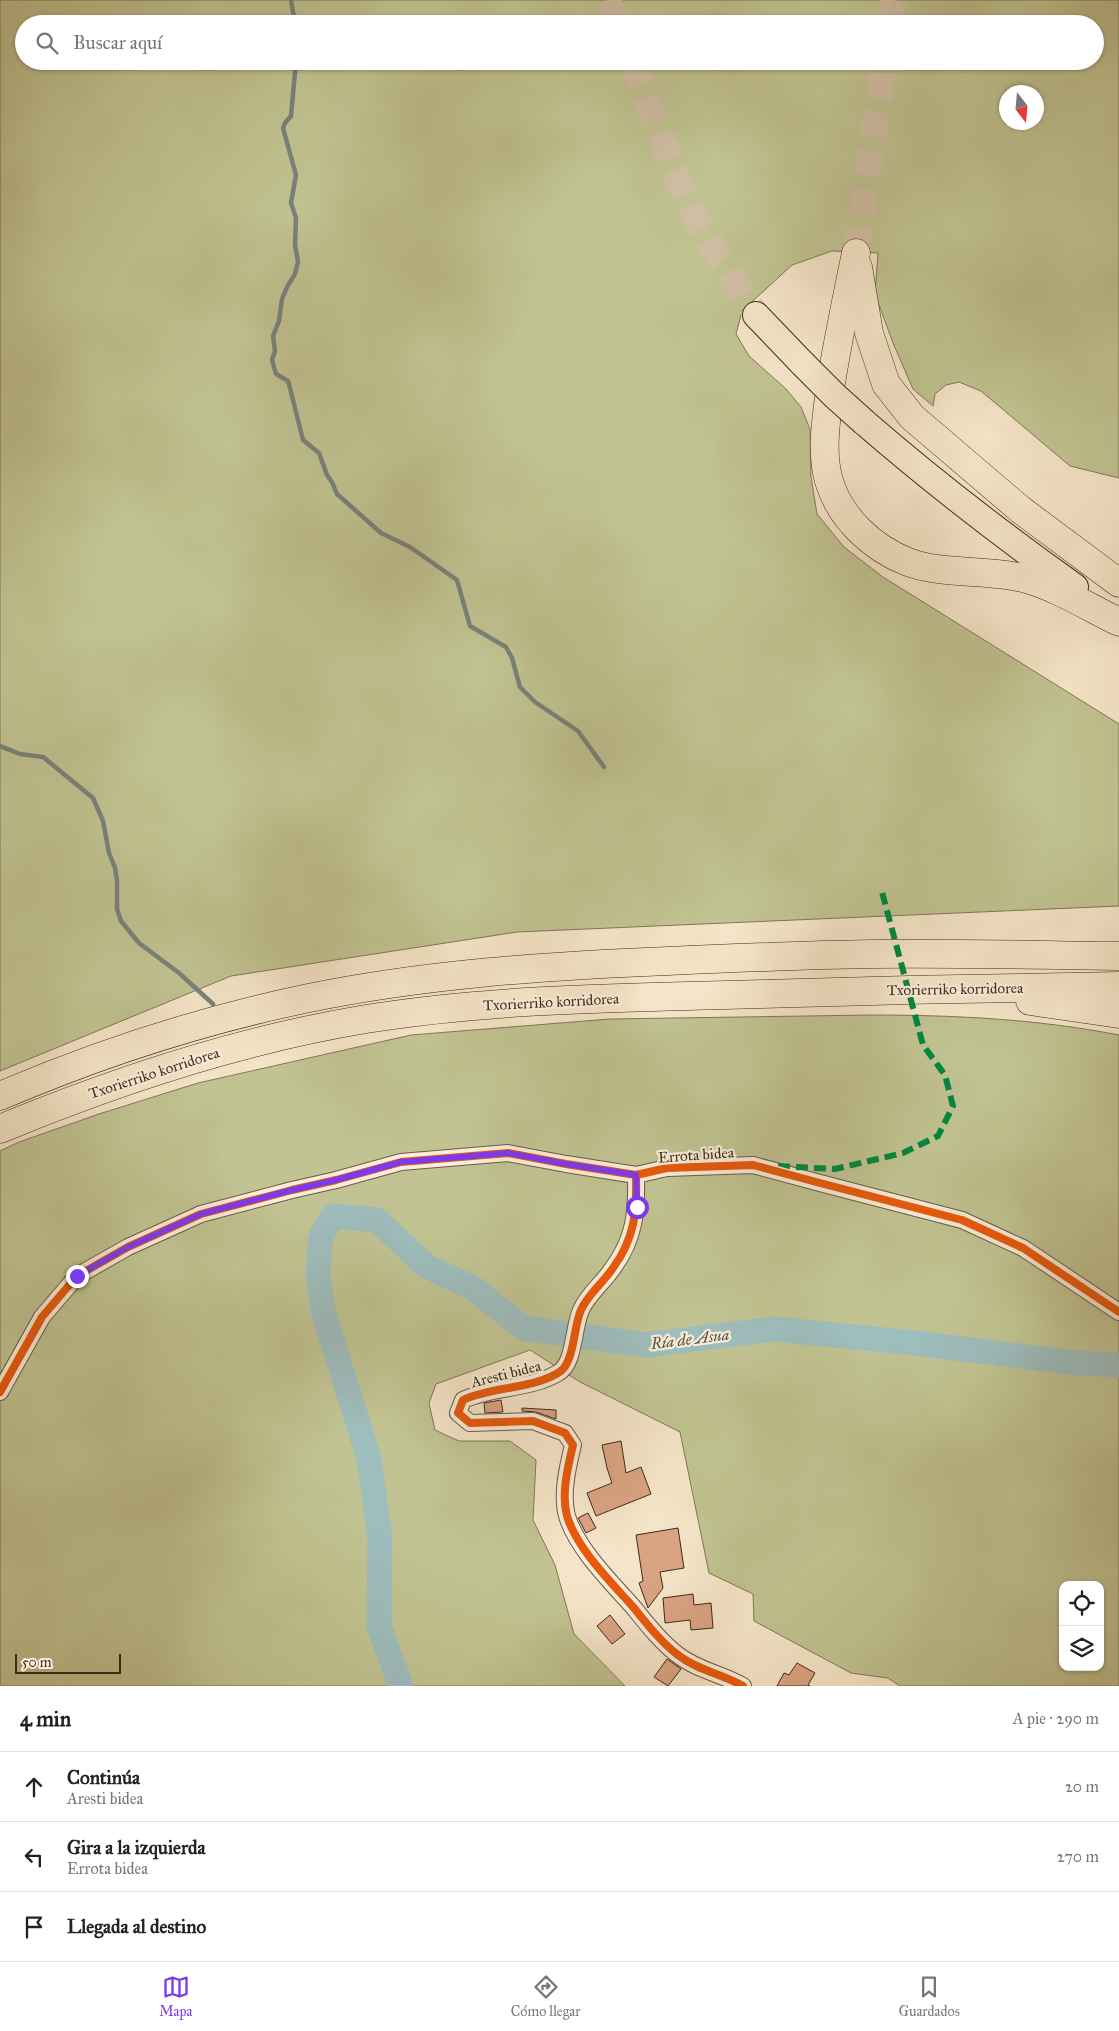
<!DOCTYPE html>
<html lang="es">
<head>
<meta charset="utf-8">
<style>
	:root { --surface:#fff; --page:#f2f2f2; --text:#222; --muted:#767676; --line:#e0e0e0; --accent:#7c3aed }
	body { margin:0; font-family:"IM FELL Great Primer",serif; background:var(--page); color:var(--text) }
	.controls { position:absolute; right:15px; bottom:15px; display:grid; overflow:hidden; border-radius:10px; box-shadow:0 1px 4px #0004 }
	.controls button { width:45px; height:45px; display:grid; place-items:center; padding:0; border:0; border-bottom:1px solid var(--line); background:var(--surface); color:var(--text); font:25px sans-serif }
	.compass { position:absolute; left:999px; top:85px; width:45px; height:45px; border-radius:50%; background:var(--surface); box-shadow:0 1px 4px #0004; rotate:164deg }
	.scale { position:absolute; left:15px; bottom:12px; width:106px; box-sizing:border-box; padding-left:5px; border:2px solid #422918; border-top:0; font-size:14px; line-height:18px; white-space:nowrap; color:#422918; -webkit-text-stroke:4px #f8eedb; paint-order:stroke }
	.stop { position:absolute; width:15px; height:15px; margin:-11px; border:4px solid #7c3aed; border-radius:50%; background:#fff }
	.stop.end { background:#7c3aed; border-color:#fff; box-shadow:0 1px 5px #0008 }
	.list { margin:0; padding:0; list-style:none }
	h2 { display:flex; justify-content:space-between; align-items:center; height:65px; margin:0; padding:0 20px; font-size:21px }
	h2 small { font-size:16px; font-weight:400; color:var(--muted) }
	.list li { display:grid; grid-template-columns:32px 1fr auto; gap:15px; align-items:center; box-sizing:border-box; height:70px; padding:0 20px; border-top:1px solid var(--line) }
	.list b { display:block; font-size:19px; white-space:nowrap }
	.list p { margin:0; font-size:16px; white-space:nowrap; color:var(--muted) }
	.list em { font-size:16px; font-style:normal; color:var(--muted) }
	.icon { flex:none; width:28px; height:28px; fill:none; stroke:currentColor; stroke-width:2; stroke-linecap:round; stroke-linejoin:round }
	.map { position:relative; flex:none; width:1119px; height:1686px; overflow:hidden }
	.search { position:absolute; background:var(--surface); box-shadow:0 1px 4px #0004; left:15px; right:15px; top:15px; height:55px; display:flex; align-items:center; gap:12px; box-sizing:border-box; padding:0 18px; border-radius:28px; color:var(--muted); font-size:19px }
	.sheet { height:275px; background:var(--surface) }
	nav { display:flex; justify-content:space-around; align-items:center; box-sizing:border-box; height:70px; border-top:1px solid var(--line); background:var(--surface); font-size:14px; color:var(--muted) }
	nav a { display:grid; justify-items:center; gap:2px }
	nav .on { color:var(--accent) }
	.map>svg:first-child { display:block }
	.green { fill:#c1c392; stroke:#827655; fill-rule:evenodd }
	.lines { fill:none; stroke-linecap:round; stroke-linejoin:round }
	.stream { stroke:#79827b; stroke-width:4.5 }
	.river { stroke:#9ebdbd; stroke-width:25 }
	.building { fill:#daa482; stroke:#422918 }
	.trunk-tunnel { stroke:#d1bfa5; stroke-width:26; stroke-dasharray:26 13; stroke-linecap:butt }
	.minor-casing { stroke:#6f5844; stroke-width:18 }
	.trunk-casing { stroke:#422918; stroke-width:28 }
	.motorway-casing { stroke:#422918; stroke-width:29 }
	.minor { stroke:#f8eedb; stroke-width:16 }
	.trunk { stroke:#f5e5c8; stroke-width:26 }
	.motorway { stroke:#f5e5c8; stroke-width:28 }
	.trunk-bridge-casing { stroke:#422918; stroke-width:28; stroke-linecap:butt }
	.trunk-bridge { stroke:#f5e5c8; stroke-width:26 }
	.quiet { stroke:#00873e; stroke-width:6; stroke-dasharray:12 6; stroke-linecap:butt }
	.cycleway-casing { stroke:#f8eedb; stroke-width:11 }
	.cycleway { stroke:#e8590c; stroke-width:8 }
	.route { stroke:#7c3aed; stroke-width:6 }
	.labels { text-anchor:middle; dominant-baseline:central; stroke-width:4.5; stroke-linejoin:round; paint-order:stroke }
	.street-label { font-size:15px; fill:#422918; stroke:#f8eedb }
	.water-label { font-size:16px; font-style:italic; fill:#594e41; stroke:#f8eedb }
</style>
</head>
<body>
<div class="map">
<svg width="1119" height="1686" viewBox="0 0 1119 1686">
	<rect width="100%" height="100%" fill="#f5e5c8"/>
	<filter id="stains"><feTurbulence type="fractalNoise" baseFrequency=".004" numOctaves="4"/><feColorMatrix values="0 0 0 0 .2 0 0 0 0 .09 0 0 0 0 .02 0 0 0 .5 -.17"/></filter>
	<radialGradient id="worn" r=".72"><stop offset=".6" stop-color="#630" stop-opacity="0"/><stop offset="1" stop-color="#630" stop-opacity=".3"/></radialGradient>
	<g class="green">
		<path d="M 0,0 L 1119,0 L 1119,478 L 1070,466 L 981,391 L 959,382 L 946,385 L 935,394 L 933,406 L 913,389 L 893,343 L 875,294 L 878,253 L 832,251 L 792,265 L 742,311 L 736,334 L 749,356 L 786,389 L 801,407 L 810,429 L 811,477 L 817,514 L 844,547 L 883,577 L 1119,724 L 1119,906 L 517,932 L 231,976 L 0,1071 ZM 24,24 L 1095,24 L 1095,61 L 24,61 ZM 1006,92 L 1036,92 L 1036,122 L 1006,122 Z"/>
		<path d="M 871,1015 C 954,1015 1037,1019 1119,1035 L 1119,1686 L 900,1686 L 888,1678 L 851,1673 L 754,1621 L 753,1594 L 709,1573 L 680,1432 L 580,1382 L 530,1350 L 436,1384 L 429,1403 L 435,1430 L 459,1441 L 510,1441 L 536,1460 L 533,1520 L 555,1565 L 574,1634 L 625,1686 L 0,1686 L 0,1151 L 19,1142 L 99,1114 L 198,1083 L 411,1035 L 610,1019 ZM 1063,1585 L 1100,1585 L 1100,1667 L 1063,1667 Z"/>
	</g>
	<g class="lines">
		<g class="stream">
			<path d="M 291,0 L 295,24"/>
			<path d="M 296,61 L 291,116 L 285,123 L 283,128 L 296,175 L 291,203 L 296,218 L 295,245 L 298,262 L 295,274 L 287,287 L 282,299 L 279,321 L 273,336 L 275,351 L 272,360 L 276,374 L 288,381 L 289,384 L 303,440 L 319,453 L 327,475 L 332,482 L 337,494 L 381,533 L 410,547 L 457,580 L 470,626 L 506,647 L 512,658 L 520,687 L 535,702 L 578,731 L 604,767"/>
			<path d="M 0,746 L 20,754 L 43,757 L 93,798 L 103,821 L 109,853 L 115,868 L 117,881 L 117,909 L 121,921 L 139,943 L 179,973 L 213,1004"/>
		</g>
		<path class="river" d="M 401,1686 L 379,1627 L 380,1538 L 369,1459 L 323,1311 L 318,1274 L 321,1237 L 332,1216 L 377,1220 L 426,1266 L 473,1288 L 523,1328 L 645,1345 L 774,1329 L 915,1343 L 1076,1363 L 1119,1365"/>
	</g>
	<g class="building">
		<path d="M 501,1400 L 503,1412 L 485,1413 L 484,1403 Z"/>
		<path d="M 522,1408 L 556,1410 L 556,1419 L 536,1412 L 522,1411 Z"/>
		<path d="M 621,1441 L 626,1473 L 641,1467 L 651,1494 L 596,1516 L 587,1493 L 612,1483 L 607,1468 L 602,1445 Z"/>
		<path d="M 588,1513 L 596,1528 L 586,1533 L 578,1518 Z"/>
		<path d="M 678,1528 L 684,1568 L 660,1572 L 663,1588 L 648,1608 L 639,1583 L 643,1581 L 636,1535 Z"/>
		<path d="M 693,1594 L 694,1605 L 711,1603 L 713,1628 L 691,1630 L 690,1620 L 665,1623 L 663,1598 Z"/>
		<path d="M 610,1615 L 625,1634 L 612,1644 L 597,1626 Z"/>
		<path d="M 667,1659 L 681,1669 L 668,1686 L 654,1677 Z"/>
		<path d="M 797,1663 L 815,1673 L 808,1685 L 810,1686 L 777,1686 L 784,1673 L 789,1675 Z"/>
	</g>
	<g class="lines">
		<g class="trunk-tunnel">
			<path d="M 608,0 L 617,24"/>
			<path d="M 889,24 L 893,0"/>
			<path d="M 632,61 L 671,163 L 695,217 L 756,315"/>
			<path d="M 856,253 L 884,61"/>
		</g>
		<g class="minor-casing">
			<g id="minor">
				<path d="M 636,1175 C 637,1211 635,1238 613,1268 C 603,1283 588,1294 581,1310 C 573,1327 575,1364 558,1373 C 529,1390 493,1386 463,1400 L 458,1413 L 470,1423 L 533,1421 L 565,1433 L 573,1445 C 568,1466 561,1494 567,1516 C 577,1549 611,1582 634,1608 C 647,1624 661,1642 678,1655 C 697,1670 722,1674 743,1686"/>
				<path d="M 0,1392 L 42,1317 L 77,1276 L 128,1247 L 201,1214 L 292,1190 L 336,1180 L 401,1162 L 508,1153 L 566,1164 L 636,1175 L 667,1168 L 753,1165 L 820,1183 L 962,1220 L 1023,1248 L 1119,1312"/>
			</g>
		</g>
		<g class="trunk-casing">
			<g id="trunk">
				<path d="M 756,315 L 803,364"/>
				<path d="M 864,422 C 932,481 1002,535 1075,587"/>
			</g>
		</g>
		<g class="motorway-casing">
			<g id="motorway">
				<path d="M 856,253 C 847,297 838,339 831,383 C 827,414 820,450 829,481 C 840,518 872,548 908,562 C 942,575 987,569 1023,578 C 1057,587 1088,607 1119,622"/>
				<path d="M 858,267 L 869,333 L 886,384 L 912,417 L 1021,510 L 1119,583"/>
				<path d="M 1030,1001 L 1119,1014"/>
				<path d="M 0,1096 C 98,1054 200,1021 304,999 C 424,974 546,966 668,961 C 736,958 805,955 873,954 C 955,953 1037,955 1119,956"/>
				<path d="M 0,1129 C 118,1080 239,1040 366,1019 C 485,1000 605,998 725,995 C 856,991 988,988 1119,986"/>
			</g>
		</g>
		<use href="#minor" class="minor"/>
		<use href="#trunk" class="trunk"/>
		<use href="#motorway" class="motorway"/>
		<g class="trunk-bridge-casing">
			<path id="trunk-bridge" d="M 803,364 L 835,396 L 864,422"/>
		</g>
		<use href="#trunk-bridge" class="trunk-bridge"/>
		<path class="quiet" d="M 778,1166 L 835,1169 L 903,1153 L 938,1136 L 953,1106 L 945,1075 L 923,1045 L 882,892"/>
		<g class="cycleway-casing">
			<g id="cycleway">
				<path d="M 636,1175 C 637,1211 635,1238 613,1268 C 603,1283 588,1294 581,1310 C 573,1327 575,1364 558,1373 C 529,1390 493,1386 463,1400 L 458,1413 L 470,1423 L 533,1421 L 565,1433 L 573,1445 C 568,1466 561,1494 567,1516 C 577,1549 611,1582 634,1608 C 647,1624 661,1642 678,1655 C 697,1670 722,1674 743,1686"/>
				<path d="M 0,1392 L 42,1317 L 77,1276 L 128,1247 L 201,1214 L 292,1190 L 336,1180 L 401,1162 L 508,1153 L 566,1164 L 636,1175 L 667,1168 L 753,1165 L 820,1183 L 962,1220 L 1023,1248 L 1119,1312"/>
			</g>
		</g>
		<use href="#cycleway" class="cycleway"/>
	</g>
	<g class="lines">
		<path class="route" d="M 77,1276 L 128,1247 L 201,1214 L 292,1190 L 336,1180 L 401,1162 L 508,1153 L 566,1164 L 636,1175 L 637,1207"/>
	</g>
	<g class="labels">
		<g class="street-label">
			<text transform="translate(955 989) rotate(-1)">Txorierriko korridorea</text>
			<text transform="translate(551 1002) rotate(-3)">Txorierriko korridorea</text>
			<text transform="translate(154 1073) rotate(-18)">Txorierriko korridorea</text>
			<text transform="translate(696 1155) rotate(-4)">Errota bidea</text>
			<text transform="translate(506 1374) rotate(-14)">Aresti bidea</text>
		</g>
		<g class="water-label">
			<text transform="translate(690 1339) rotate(-7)">Ría de Asua</text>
		</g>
	</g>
	<rect width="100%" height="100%" filter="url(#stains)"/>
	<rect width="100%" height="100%" fill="url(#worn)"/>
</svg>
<div class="controls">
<button><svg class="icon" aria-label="locate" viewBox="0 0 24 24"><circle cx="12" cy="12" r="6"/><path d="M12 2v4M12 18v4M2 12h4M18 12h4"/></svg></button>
<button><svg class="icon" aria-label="layers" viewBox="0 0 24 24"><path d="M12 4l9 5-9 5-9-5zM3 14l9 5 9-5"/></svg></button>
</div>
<svg class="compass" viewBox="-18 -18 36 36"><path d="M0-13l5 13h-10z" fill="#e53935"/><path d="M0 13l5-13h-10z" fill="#767676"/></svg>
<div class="scale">50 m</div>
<div class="stop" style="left:637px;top:1207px"></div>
<div class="stop end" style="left:77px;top:1276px"></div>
<div class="search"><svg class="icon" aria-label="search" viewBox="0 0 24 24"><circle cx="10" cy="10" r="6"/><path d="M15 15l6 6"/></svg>Buscar aquí</div>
</div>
<section class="sheet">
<h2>4 min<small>A pie · 290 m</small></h2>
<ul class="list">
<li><svg class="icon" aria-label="ahead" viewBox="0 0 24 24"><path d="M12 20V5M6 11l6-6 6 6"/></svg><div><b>Continúa</b><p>Aresti bidea</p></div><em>20 m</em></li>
<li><svg class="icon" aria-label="left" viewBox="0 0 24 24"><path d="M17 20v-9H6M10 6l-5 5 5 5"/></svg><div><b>Gira a la izquierda</b><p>Errota bidea</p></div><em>270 m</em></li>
<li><svg class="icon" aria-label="arrive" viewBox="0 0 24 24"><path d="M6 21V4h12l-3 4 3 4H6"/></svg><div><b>Llegada al destino</b></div></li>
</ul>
</section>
<nav>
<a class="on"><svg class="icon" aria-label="map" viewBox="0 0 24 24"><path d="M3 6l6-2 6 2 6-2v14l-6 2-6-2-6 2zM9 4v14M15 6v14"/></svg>Mapa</a>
<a><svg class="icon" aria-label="directions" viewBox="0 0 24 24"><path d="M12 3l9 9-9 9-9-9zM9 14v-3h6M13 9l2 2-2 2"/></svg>Cómo llegar</a>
<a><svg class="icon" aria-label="saved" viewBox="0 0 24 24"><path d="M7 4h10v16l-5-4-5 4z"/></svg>Guardados</a>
</nav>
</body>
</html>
